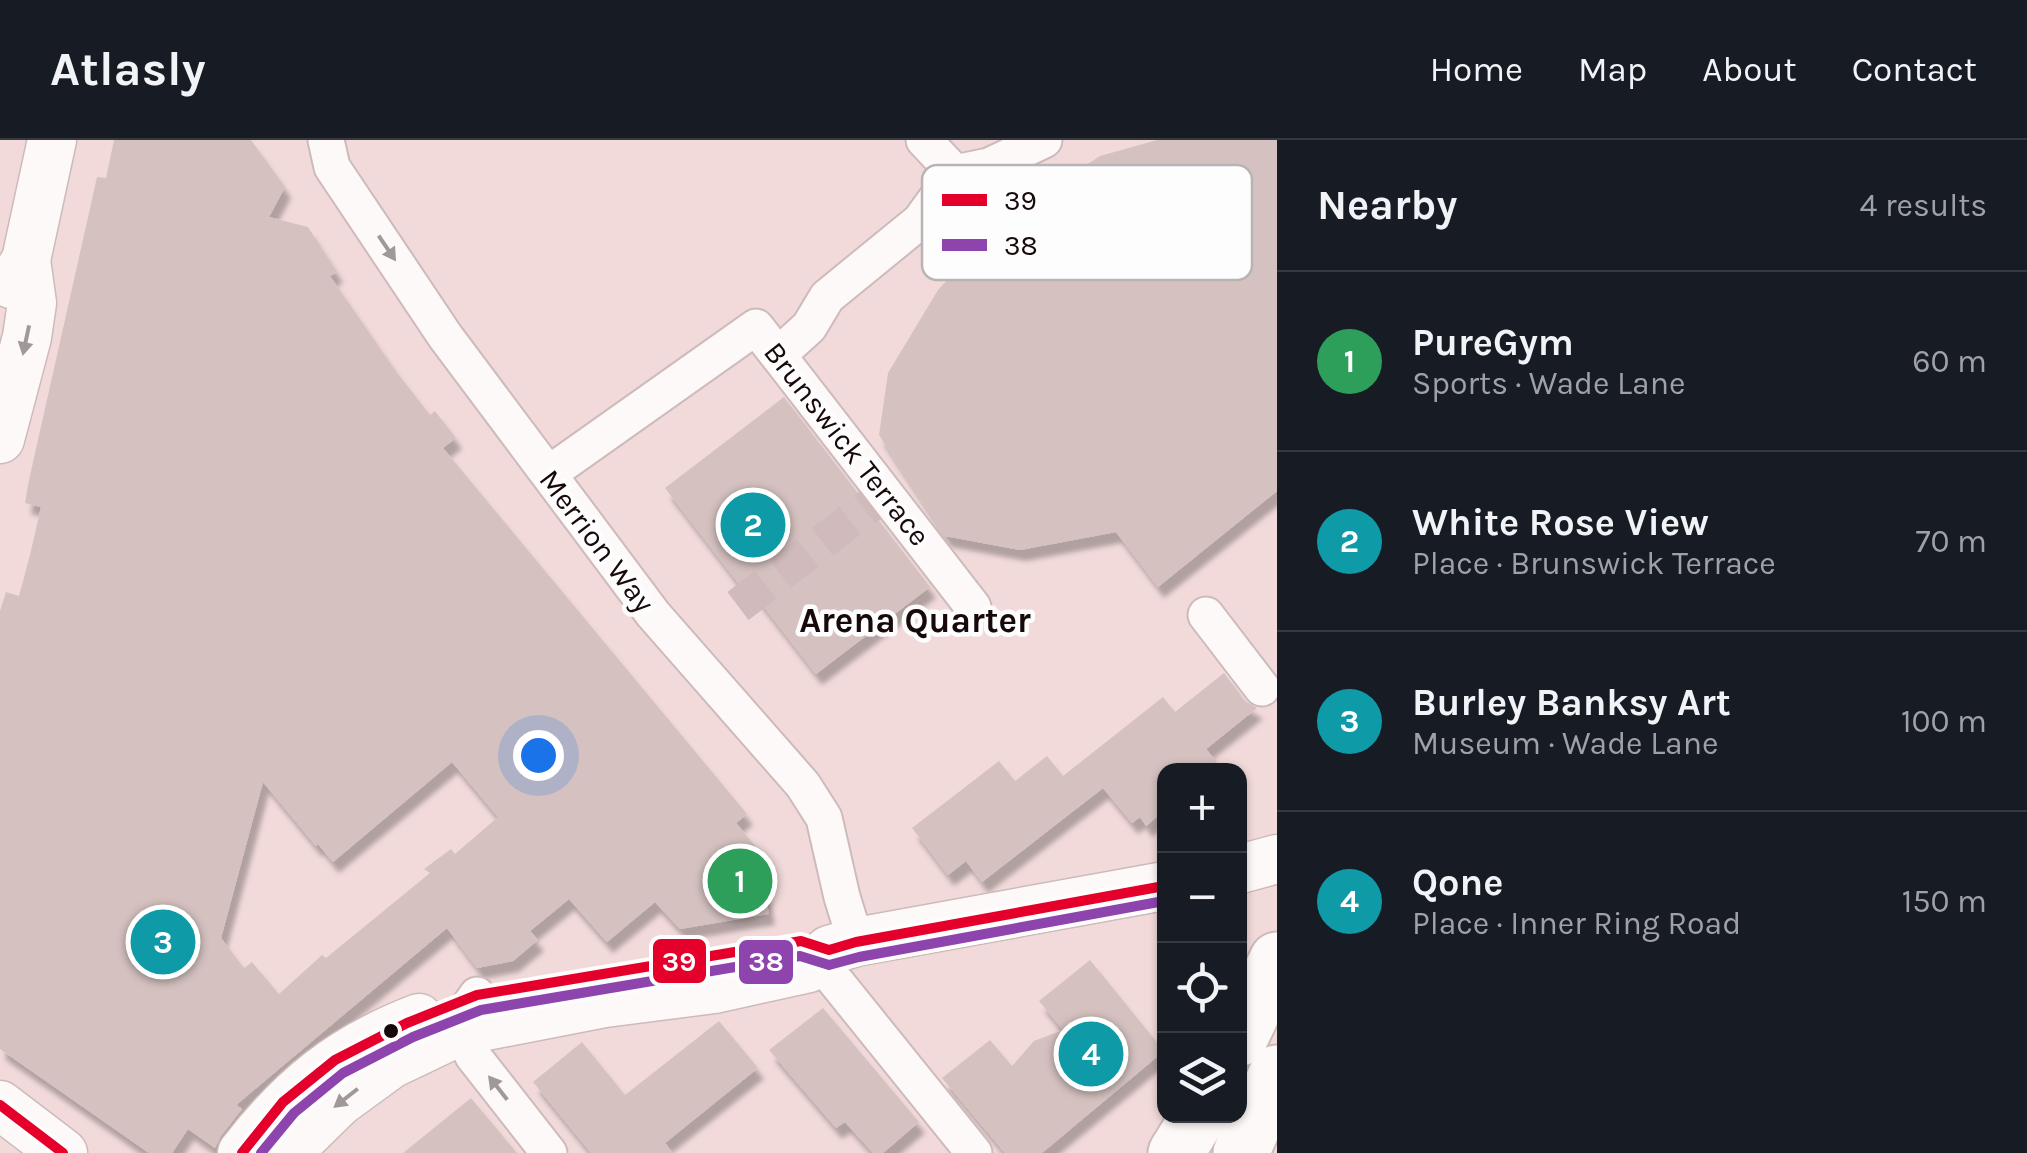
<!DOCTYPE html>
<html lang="en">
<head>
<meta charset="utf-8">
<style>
	:root { --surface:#171b24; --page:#242831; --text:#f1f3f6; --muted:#9ea1a6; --line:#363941; --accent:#b2abac }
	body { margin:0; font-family:Karla,sans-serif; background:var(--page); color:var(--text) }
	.controls { position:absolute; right:30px; bottom:30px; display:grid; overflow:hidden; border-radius:20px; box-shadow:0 2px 8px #0004 }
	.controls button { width:90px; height:90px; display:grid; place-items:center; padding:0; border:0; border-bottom:2px solid var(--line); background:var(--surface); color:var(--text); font:50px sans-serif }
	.you { position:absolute; left:538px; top:615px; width:35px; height:35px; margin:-25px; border:8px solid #fff; border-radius:50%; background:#1a73e8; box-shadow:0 0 0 15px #1a73e833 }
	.badge { display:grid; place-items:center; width:65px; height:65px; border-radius:50%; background:var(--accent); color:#fff; font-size:32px; font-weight:700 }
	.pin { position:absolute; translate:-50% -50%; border:5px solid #fff; box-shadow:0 2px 10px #0006 }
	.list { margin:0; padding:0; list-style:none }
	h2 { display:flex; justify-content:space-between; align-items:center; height:130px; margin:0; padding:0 40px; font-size:42px }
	h2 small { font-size:32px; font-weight:400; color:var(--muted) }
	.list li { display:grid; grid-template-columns:65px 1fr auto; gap:30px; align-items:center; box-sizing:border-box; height:180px; padding:0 40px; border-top:2px solid var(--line) }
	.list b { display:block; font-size:38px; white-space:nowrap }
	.list p { margin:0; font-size:32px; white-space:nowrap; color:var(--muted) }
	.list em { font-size:32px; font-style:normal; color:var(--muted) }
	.icon { flex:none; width:55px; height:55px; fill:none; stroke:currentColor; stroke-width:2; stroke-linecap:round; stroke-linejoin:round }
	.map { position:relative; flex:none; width:1277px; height:1013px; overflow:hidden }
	header { display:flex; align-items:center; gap:60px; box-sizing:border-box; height:140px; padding:0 50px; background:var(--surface); border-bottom:2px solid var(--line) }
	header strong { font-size:48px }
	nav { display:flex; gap:55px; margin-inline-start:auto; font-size:35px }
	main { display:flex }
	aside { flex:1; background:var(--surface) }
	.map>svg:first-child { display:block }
	.building { fill:#d5c2c0; fill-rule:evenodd; filter:url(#shadow) }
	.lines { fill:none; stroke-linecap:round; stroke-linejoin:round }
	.street-tunnel { stroke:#d1babb; stroke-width:35; stroke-dasharray:35 18; stroke-linecap:butt }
	.street-casing { stroke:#cdbaba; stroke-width:39 }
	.secondary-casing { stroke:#cdbaba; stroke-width:51 }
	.highway-casing { stroke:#cdbaba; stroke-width:59 }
	.street { stroke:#fdf9f9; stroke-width:35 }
	.secondary { stroke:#fdf9f9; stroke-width:48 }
	.highway { stroke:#fdf9f9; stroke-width:55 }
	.bus-1-casing { stroke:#fdfdfd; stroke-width:18 }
	.bus-2-casing { stroke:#fdfdfd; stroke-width:18 }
	.bus-1 { stroke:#e4002b; stroke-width:10 }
	.bus-2 { stroke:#8e44ad; stroke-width:10 }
	.oneway { fill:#a19999 }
	.bus-dot { fill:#170809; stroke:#fdfdfd; stroke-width:4 }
	.labels { text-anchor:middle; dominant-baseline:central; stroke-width:9; stroke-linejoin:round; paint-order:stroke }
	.street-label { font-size:30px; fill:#170809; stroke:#fdfdfd }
	.quarter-label { font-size:35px; font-weight:bold; fill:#170809; stroke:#fdfdfd }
	.key { fill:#fdfdfd; stroke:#b8b4b4; stroke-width:2.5 }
	.key-label { font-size:28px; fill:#170809 }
	.line-badge { stroke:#fdfdfd; stroke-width:4 }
	.badge-label { font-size:28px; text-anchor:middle; font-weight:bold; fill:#fff }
</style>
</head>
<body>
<header>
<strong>Atlasly</strong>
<nav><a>Home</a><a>Map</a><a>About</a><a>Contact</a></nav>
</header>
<main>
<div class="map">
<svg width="1277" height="1013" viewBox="0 0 1277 1013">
	<defs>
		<filter id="shadow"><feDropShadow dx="6" dy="11" stdDeviation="2.5" flood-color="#0004"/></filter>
	</defs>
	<rect width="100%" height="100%" fill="#f2dada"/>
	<g class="building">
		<path d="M 114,0 L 251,0 L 285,47 L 269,77 L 308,87 L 337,132 L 330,136 L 395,230 L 430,275 L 435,271 L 456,298 L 443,308 L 747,674 L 736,683 L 756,707 L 769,774 L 680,789 L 655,762 L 607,802 L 569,759 L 530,791 L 538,800 L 513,821 L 477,828 L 447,788 L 236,965 L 242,969 L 221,996 L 215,1008 L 188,989 L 172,1013 L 149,1013 L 0,909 L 0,471 L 6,452 L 19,456 L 30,415 L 41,367 L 25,363 L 29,340 L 97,37 L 106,38 ZM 452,622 L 498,677 L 455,714 L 451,709 L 424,729 L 430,733 L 326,818 L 322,815 L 279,854 L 252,822 L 244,828 L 221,798 L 263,642 L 316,706 L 318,704 L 333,722 Z"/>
		<path d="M 1157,0 L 1277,0 L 1277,351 L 1158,447 L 1116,392 L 1020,410 L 945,396 L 879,295 L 888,233 L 938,150 L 984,99 L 1045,52 L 1100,16 Z"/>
		<path d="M 784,257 L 930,447 L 816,534 L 743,440 L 739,444 L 665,348 Z"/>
		<path d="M 1224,533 L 1245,561 L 1257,568 L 1206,609 L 1223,630 L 1164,630 L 1164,671 L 1146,686 L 1140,677 L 1132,683 L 1103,648 L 982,742 L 966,721 L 948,735 L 912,688 L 999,621 L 1015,641 L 1047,616 L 1063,636 L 1163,557 L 1175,572 Z"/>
		<path d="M 1090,820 L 1164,911 L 1042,1013 L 1005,1013 L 942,938 L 990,900 L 1012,926 L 1034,901 L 1063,890 L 1039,861 Z"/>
		<path d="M 823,868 L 919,982 L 883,1013 L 873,1013 L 845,982 L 836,988 L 769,910 Z"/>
		<path d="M 719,881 L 758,928 L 665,1003 L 673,1013 L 591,1013 L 533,942 L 582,902 L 625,955 Z"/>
		<path d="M 471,958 L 517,1013 L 403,1013 L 445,979 Z"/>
	</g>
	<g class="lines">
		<path class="street-tunnel" d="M 738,466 L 885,354"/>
		<g class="street-casing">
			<g id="street">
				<path d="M 326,0 L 332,27 L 445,196 L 653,474 L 803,645 L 824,678 L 842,757 L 856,802"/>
				<path d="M 955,33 L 989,26 L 1044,0"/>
				<path d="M 778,215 L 809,187 L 827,157 L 920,81 L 955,33 L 924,0"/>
				<path d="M 561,325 L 756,187 L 973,467"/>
				<path d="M 1206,475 L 1262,548"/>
				<path d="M 833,838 L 974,1013"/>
				<path d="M 477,855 L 465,872 L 460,891 L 473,916 L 549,1013"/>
			</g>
		</g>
		<g class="secondary-casing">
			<g id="secondary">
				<path d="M 11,144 L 26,120 L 52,0"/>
				<path d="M 0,299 L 27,197 L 32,163 L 26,120"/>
				<path d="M 1240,729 L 1277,719"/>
				<path d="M 0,965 L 63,1013"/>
				<path d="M 242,1013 C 292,948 341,908 419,878"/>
				<path d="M 287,1013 L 339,962 L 391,924 L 460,891 L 605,863 L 714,849 L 809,828 L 829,810 L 856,802 L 1164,746"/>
			</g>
		</g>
		<g class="highway-casing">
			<g id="highway">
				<path d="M 1240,898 L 1277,820"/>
				<path d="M 1176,1013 L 1199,976"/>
				<path d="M 1241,1013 L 1277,933"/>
			</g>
		</g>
		<use href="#street" class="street"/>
		<use href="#secondary" class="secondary"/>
		<use href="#highway" class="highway"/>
		<g class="bus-1-casing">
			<g id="bus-1">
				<path d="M 0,965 L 63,1013"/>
				<path d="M 242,1013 L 283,962 L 335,920 L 407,883 L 477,855 L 801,801 L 829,810 L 856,802 L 1164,746"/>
			</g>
		</g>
		<g class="bus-2-casing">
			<path id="bus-2" d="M 261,1013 L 294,973 L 343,933 L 413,897 L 481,870 L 800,816 L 829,825 L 859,817 L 1164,761"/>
		</g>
		<use href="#bus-1" class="bus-1"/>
		<use href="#bus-2" class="bus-2"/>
	</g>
	<defs><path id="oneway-solid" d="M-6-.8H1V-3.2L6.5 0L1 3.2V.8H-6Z" transform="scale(2.5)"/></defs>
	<g class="oneway">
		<use href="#oneway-solid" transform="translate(387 108) rotate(56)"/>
		<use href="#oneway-solid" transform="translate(26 200) rotate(102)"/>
		<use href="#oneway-solid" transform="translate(498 948) rotate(-128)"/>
		<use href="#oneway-solid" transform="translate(346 958) rotate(142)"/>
	</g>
	<circle class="bus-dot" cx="391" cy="891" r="9"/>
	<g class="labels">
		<g class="street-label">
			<text transform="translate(847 304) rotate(52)">Brunswick Terrace</text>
			<text transform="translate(597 401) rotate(53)">Merrion Way</text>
		</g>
		<g class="quarter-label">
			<text x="915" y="480">Arena Quarter</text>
		</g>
	</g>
	<rect x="922" y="25" width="330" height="115" rx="15" class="key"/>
	<rect x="942" y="54" width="45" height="12" fill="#e4002b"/>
	<rect x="942" y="99" width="45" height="12" fill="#8e44ad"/>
	<g class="key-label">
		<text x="1004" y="70">39</text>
		<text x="1004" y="115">38</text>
	</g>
	<g class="line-badge">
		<rect x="651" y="797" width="57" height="48" rx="10" fill="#e4002b"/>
		<rect x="737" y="798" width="58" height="48" rx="10" fill="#8e44ad"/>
	</g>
	<g class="badge-label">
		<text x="679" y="831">39</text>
		<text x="766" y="831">38</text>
	</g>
</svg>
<div class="controls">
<button>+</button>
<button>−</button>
<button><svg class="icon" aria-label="locate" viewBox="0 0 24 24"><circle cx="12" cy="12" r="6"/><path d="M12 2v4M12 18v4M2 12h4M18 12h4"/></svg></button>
<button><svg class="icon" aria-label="layers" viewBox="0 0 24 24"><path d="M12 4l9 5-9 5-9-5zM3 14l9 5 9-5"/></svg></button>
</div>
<div class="you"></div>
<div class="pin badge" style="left:740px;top:741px;background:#2e9e5b">1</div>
<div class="pin badge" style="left:753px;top:385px;background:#0f9aa8">2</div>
<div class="pin badge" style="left:163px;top:802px;background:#0f9aa8">3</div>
<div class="pin badge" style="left:1091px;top:914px;background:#0f9aa8">4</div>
</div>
<aside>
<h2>Nearby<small>4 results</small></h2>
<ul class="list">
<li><span class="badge" style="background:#2e9e5b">1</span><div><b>PureGym</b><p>Sports · Wade Lane</p></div><em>60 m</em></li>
<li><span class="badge" style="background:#0f9aa8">2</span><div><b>White Rose View</b><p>Place · Brunswick Terrace</p></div><em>70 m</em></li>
<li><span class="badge" style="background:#0f9aa8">3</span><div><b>Burley Banksy Art</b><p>Museum · Wade Lane</p></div><em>100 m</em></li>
<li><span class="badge" style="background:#0f9aa8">4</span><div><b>Qone</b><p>Place · Inner Ring Road</p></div><em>150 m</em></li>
</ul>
</aside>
</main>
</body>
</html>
